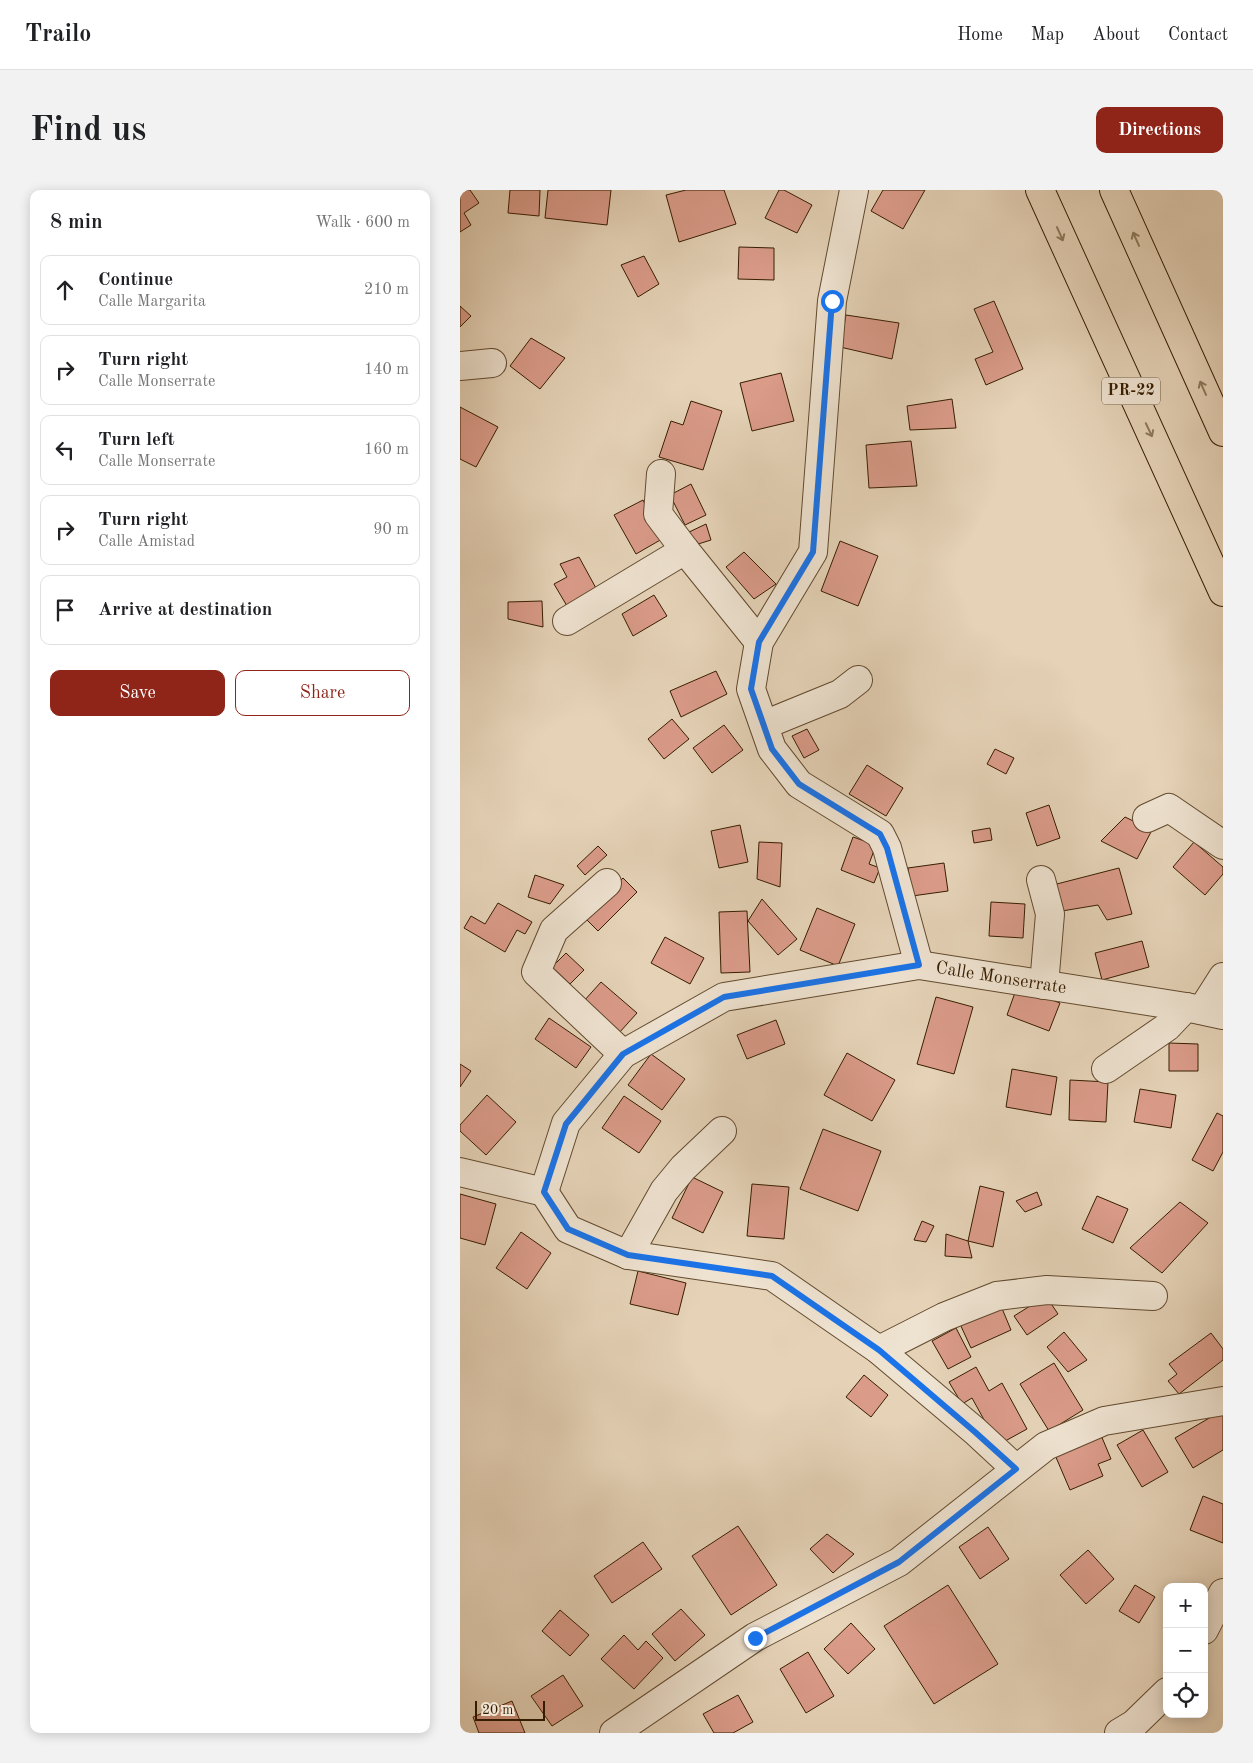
<!DOCTYPE html>
<html lang="en">
<head>
<meta charset="utf-8">
<style>
	:root { --surface:#fff; --page:#f2f2f2; --text:#202124; --muted:#757577; --line:#e0e0e0; --accent:#8f2418 }
	body { margin:0; font-family:"Old Standard TT",serif; background:var(--page); color:var(--text) }
	.controls { position:absolute; right:15px; bottom:15px; display:grid; overflow:hidden; border-radius:10px; box-shadow:0 2px 12px #0003 }
	.controls button { width:45px; height:45px; display:grid; place-items:center; padding:0; border:0; border-bottom:1px solid var(--line); background:var(--surface); color:var(--text); font:25px sans-serif }
	.scale { position:absolute; left:15px; bottom:12px; width:70px; box-sizing:border-box; padding-left:5px; border:2px solid #371d00; border-top:0; font-size:14px; line-height:18px; white-space:nowrap; color:#371d00; -webkit-text-stroke:4px #eee2d0; paint-order:stroke }
	.stop { position:absolute; width:15px; height:15px; margin:-11px; border:4px solid #1a73e8; border-radius:50%; background:#fff }
	.stop.end { background:#1a73e8; border-color:#fff; box-shadow:0 1px 5px #0008 }
	.list { margin:0; padding:0; list-style:none }
	h2 { display:flex; justify-content:space-between; align-items:center; height:65px; margin:0; padding:0 20px; font-size:21px }
	h2 small { font-size:16px; font-weight:400; color:var(--muted) }
	.list li { display:grid; grid-template-columns:32px 1fr auto; gap:15px; align-items:center; box-sizing:border-box; height:70px; margin:0 10px 10px; padding:0 10px; border:1px solid var(--line); border-radius:10px }
	.list b { display:block; font-size:19px; white-space:nowrap }
	.list p { margin:0; font-size:16px; white-space:nowrap; color:var(--muted) }
	.list em { font-size:16px; font-style:normal; color:var(--muted) }
	.actions { display:flex; gap:10px; padding:15px 20px }
	.actions a { flex:1; padding:11px 0; border:1px solid var(--accent); border-radius:10px; text-align:center; font-size:18px; color:var(--accent) }
	.actions .main { background:var(--accent); color:#fff }
	.icon { flex:none; width:28px; height:28px; fill:none; stroke:currentColor; stroke-width:2; stroke-linecap:round; stroke-linejoin:round }
	.map { position:relative; flex:none; width:763px; height:1543px; overflow:hidden; border-radius:10px }
	header { display:flex; align-items:center; gap:30px; box-sizing:border-box; height:70px; padding:0 25px; background:var(--surface); border-bottom:1px solid var(--line) }
	header strong { font-size:24px }
	nav { display:flex; gap:28px; margin-inline-start:auto; font-size:18px }
	.intro { display:flex; align-items:center; justify-content:space-between; box-sizing:border-box; height:120px; padding:0 30px }
	h1 { margin:0; font-size:35px }
	.button { padding:12px 22px; border-radius:10px; background:var(--accent); color:#fff; font-size:18px; font-weight:700 }
	main { display:flex; gap:30px; padding:0 30px }
	aside { flex:1; background:var(--surface); border-radius:10px; box-shadow:0 2px 12px #0003 }
	.map>svg:first-child { display:block }
	.building { fill:#da9b89; stroke:#371d00 }
	.lines { fill:none; stroke-linecap:round; stroke-linejoin:round }
	.minor-casing { stroke:#624a2e; stroke-width:30 }
	.highway-casing { stroke:#371d00; stroke-width:30 }
	.minor { stroke:#eee2d0; stroke-width:28 }
	.highway { stroke:#e5d2b7; stroke-width:28 }
	.oneway { stroke:#8e785c }
	.route { stroke:#1a73e8; stroke-width:6 }
	.labels { text-anchor:middle; dominant-baseline:central; stroke-width:4; stroke-linejoin:round; paint-order:stroke }
	.shield { fill:#eee2d0; stroke:#6e583e; stroke-width:1 }
	.shield-label { font-size:16px; font-weight:bold; fill:#371d00 }
	.street-label { font-size:18px; fill:#371d00; stroke:#eee2d0 }
</style>
</head>
<body>
<header>
<strong>Trailo</strong>
<nav><a>Home</a><a>Map</a><a>About</a><a>Contact</a></nav>
</header>
<div class="intro"><h1>Find us</h1><a class="button">Directions</a></div>
<main>
<aside>
<h2>8 min<small>Walk · 600 m</small></h2>
<ul class="list">
<li><svg class="icon" aria-label="ahead" viewBox="0 0 24 24"><path d="M12 20V5M6 11l6-6 6 6"/></svg><div><b>Continue</b><p>Calle Margarita</p></div><em>210 m</em></li>
<li><svg class="icon" aria-label="right" viewBox="0 0 24 24"><path d="M7 20v-9h11M14 6l5 5-5 5"/></svg><div><b>Turn right</b><p>Calle Monserrate</p></div><em>140 m</em></li>
<li><svg class="icon" aria-label="left" viewBox="0 0 24 24"><path d="M17 20v-9H6M10 6l-5 5 5 5"/></svg><div><b>Turn left</b><p>Calle Monserrate</p></div><em>160 m</em></li>
<li><svg class="icon" aria-label="right" viewBox="0 0 24 24"><path d="M7 20v-9h11M14 6l5 5-5 5"/></svg><div><b>Turn right</b><p>Calle Amistad</p></div><em>90 m</em></li>
<li><svg class="icon" aria-label="arrive" viewBox="0 0 24 24"><path d="M6 21V4h12l-3 4 3 4H6"/></svg><div><b>Arrive at destination</b></div></li>
</ul>
<div class="actions"><a class="main">Save</a><a>Share</a></div>
</aside>
<div class="map">
<svg width="763" height="1543" viewBox="0 0 763 1543">
	<rect width="100%" height="100%" fill="#e5d2b7"/>
	<filter id="stains"><feTurbulence type="fractalNoise" baseFrequency=".004" numOctaves="4"/><feColorMatrix values="0 0 0 0 .2 0 0 0 0 .09 0 0 0 0 .02 0 0 0 .5 -.17"/></filter>
	<radialGradient id="worn" r=".72"><stop offset=".6" stop-color="#630" stop-opacity="0"/><stop offset="1" stop-color="#630" stop-opacity=".3"/></radialGradient>
	<g class="building">
		<path d="M 0,0 L 10,0 L 19,13 L 4,23 L 11,35 L 0,42 Z"/>
		<path d="M 50,0 L 80,0 L 79,26 L 48,23 Z"/>
		<path d="M 88,0 L 151,0 L 147,35 L 85,28 Z"/>
		<path d="M 226,0 L 264,0 L 276,34 L 219,52 L 206,5 Z"/>
		<path d="M 319,0 L 324,0 L 352,15 L 337,43 L 305,28 Z"/>
		<path d="M 423,0 L 465,0 L 443,39 L 411,21 Z"/>
		<path d="M 279,57 L 314,58 L 314,90 L 278,89 Z"/>
		<path d="M 184,66 L 199,94 L 178,107 L 161,75 Z"/>
		<path d="M 534,111 L 563,179 L 526,195 L 515,169 L 533,162 L 514,119 Z"/>
		<path d="M 0,116 L 11,126 L 0,137 Z"/>
		<path d="M 386,125 L 439,133 L 432,169 L 380,157 Z"/>
		<path d="M 71,148 L 105,168 L 80,199 L 50,176 Z"/>
		<path d="M 321,183 L 334,231 L 292,241 L 280,193 Z"/>
		<path d="M 492,209 L 496,238 L 450,240 L 447,216 Z"/>
		<path d="M 231,211 L 262,221 L 243,280 L 199,267 L 211,231 L 223,235 Z"/>
		<path d="M 0,217 L 38,237 L 16,277 L 0,269 Z"/>
		<path d="M 451,251 L 457,296 L 409,298 L 406,255 Z"/>
		<path d="M 231,294 L 246,325 L 225,335 L 210,305 Z"/>
		<path d="M 183,310 L 202,349 L 176,364 L 154,325 Z"/>
		<path d="M 246,334 L 251,350 L 235,355 L 227,343 Z"/>
		<path d="M 380,351 L 418,366 L 398,416 L 361,401 Z"/>
		<path d="M 284,362 L 316,394 L 294,409 L 266,377 Z"/>
		<path d="M 119,367 L 137,400 L 107,416 L 94,394 L 107,387 L 100,374 Z"/>
		<path d="M 194,405 L 207,426 L 173,446 L 162,424 Z"/>
		<path d="M 82,411 L 83,437 L 48,429 L 48,412 Z"/>
		<path d="M 256,481 L 267,504 L 221,527 L 210,501 Z"/>
		<path d="M 212,529 L 229,549 L 204,569 L 188,549 Z"/>
		<path d="M 264,535 L 283,560 L 252,583 L 233,558 Z"/>
		<path d="M 347,539 L 359,560 L 344,568 L 332,546 Z"/>
		<path d="M 535,559 L 554,568 L 546,584 L 527,574 Z"/>
		<path d="M 407,575 L 443,598 L 426,626 L 389,604 Z"/>
		<path d="M 589,615 L 600,648 L 577,656 L 566,623 Z"/>
		<path d="M 665,627 L 692,640 L 677,669 L 641,651 Z"/>
		<path d="M 280,635 L 288,672 L 259,678 L 251,641 Z"/>
		<path d="M 530,638 L 532,650 L 514,653 L 512,641 Z"/>
		<path d="M 393,647 L 416,655 L 409,674 L 420,678 L 414,693 L 381,680 Z"/>
		<path d="M 299,652 L 322,653 L 320,697 L 297,689 Z"/>
		<path d="M 734,652 L 763,677 L 763,684 L 745,705 L 713,677 Z"/>
		<path d="M 138,656 L 147,665 L 125,685 L 117,676 Z"/>
		<path d="M 484,673 L 488,701 L 452,706 L 448,678 Z"/>
		<path d="M 659,678 L 672,724 L 647,730 L 638,715 L 596,722 L 589,696 Z"/>
		<path d="M 75,685 L 104,695 L 90,714 L 68,707 Z"/>
		<path d="M 163,688 L 177,702 L 138,741 L 124,727 Z"/>
		<path d="M 302,709 L 337,749 L 318,765 L 288,731 Z"/>
		<path d="M 531,712 L 565,714 L 563,748 L 529,746 Z"/>
		<path d="M 38,713 L 72,732 L 65,744 L 57,740 L 45,762 L 4,738 L 11,726 L 25,734 Z"/>
		<path d="M 357,718 L 395,734 L 378,776 L 340,760 Z"/>
		<path d="M 287,721 L 290,782 L 261,783 L 259,722 Z"/>
		<path d="M 205,747 L 244,768 L 230,794 L 191,773 Z"/>
		<path d="M 682,751 L 689,777 L 642,790 L 635,763 Z"/>
		<path d="M 106,763 L 124,780 L 110,794 L 92,777 Z"/>
		<path d="M 141,792 L 177,823 L 159,843 L 123,812 Z"/>
		<path d="M 557,797 L 600,813 L 589,841 L 547,825 Z"/>
		<path d="M 476,807 L 513,817 L 494,884 L 457,874 Z"/>
		<path d="M 89,828 L 131,857 L 116,878 L 75,849 Z"/>
		<path d="M 316,830 L 325,854 L 287,869 L 277,845 Z"/>
		<path d="M 709,853 L 738,854 L 738,881 L 709,881 Z"/>
		<path d="M 387,863 L 435,890 L 412,931 L 364,905 Z"/>
		<path d="M 191,864 L 225,889 L 202,920 L 168,895 Z"/>
		<path d="M 0,874 L 11,881 L 0,897 Z"/>
		<path d="M 552,879 L 597,887 L 591,925 L 546,917 Z"/>
		<path d="M 610,890 L 648,892 L 646,932 L 609,930 Z"/>
		<path d="M 680,899 L 716,905 L 711,938 L 674,932 Z"/>
		<path d="M 27,905 L 56,932 L 26,965 L 0,941 L 0,935 Z"/>
		<path d="M 164,906 L 201,931 L 179,963 L 142,938 Z"/>
		<path d="M 757,923 L 763,926 L 763,962 L 753,981 L 732,970 Z"/>
		<path d="M 363,939 L 421,961 L 398,1021 L 340,999 Z"/>
		<path d="M 232,987 L 263,1002 L 243,1043 L 212,1028 Z"/>
		<path d="M 292,994 L 329,997 L 324,1049 L 287,1046 Z"/>
		<path d="M 520,996 L 544,1002 L 533,1057 L 508,1051 Z"/>
		<path d="M 577,1002 L 582,1015 L 565,1022 L 556,1011 Z"/>
		<path d="M 0,1004 L 36,1014 L 25,1055 L 0,1048 Z"/>
		<path d="M 637,1006 L 668,1019 L 653,1053 L 622,1039 Z"/>
		<path d="M 720,1012 L 748,1033 L 702,1083 L 670,1058 Z"/>
		<path d="M 462,1031 L 474,1036 L 466,1052 L 454,1050 Z"/>
		<path d="M 61,1042 L 91,1063 L 67,1099 L 36,1078 Z"/>
		<path d="M 486,1044 L 508,1051 L 512,1068 L 485,1066 Z"/>
		<path d="M 178,1081 L 226,1093 L 218,1125 L 170,1114 Z"/>
		<path d="M 586,1106 L 598,1124 L 567,1145 L 554,1126 Z"/>
		<path d="M 541,1116 L 551,1140 L 511,1158 L 500,1134 Z"/>
		<path d="M 496,1138 L 511,1167 L 488,1179 L 472,1151 Z"/>
		<path d="M 604,1142 L 627,1170 L 608,1182 L 587,1157 Z"/>
		<path d="M 751,1143 L 763,1159 L 763,1170 L 719,1204 L 708,1191 L 717,1184 L 709,1174 Z"/>
		<path d="M 594,1173 L 623,1220 L 589,1241 L 560,1194 Z"/>
		<path d="M 516,1177 L 529,1201 L 542,1193 L 567,1239 L 538,1255 L 512,1208 L 502,1214 L 489,1192 Z"/>
		<path d="M 404,1185 L 428,1205 L 411,1227 L 386,1207 Z"/>
		<path d="M 763,1220 L 763,1260 L 733,1278 L 715,1248 Z"/>
		<path d="M 638,1238 L 651,1269 L 638,1274 L 643,1286 L 610,1300 L 592,1258 Z"/>
		<path d="M 683,1240 L 708,1282 L 682,1297 L 657,1255 Z"/>
		<path d="M 743,1306 L 763,1314 L 763,1353 L 730,1340 Z"/>
		<path d="M 278,1336 L 317,1395 L 271,1425 L 232,1366 Z"/>
		<path d="M 528,1337 L 549,1369 L 520,1389 L 499,1357 Z"/>
		<path d="M 367,1344 L 394,1364 L 373,1383 L 350,1359 Z"/>
		<path d="M 183,1352 L 202,1379 L 152,1413 L 134,1386 Z"/>
		<path d="M 628,1360 L 654,1389 L 626,1414 L 600,1385 Z"/>
		<path d="M 488,1395 L 538,1474 L 474,1514 L 424,1436 Z"/>
		<path d="M 675,1395 L 695,1407 L 679,1433 L 659,1421 Z"/>
		<path d="M 221,1419 L 245,1445 L 215,1471 L 192,1444 Z"/>
		<path d="M 100,1420 L 129,1445 L 110,1466 L 82,1441 Z"/>
		<path d="M 391,1433 L 415,1459 L 388,1484 L 364,1459 Z"/>
		<path d="M 164,1445 L 178,1460 L 186,1451 L 203,1468 L 174,1499 L 141,1469 Z"/>
		<path d="M 348,1462 L 374,1506 L 346,1523 L 320,1479 Z"/>
		<path d="M 103,1485 L 123,1516 L 92,1536 L 71,1506 Z"/>
		<path d="M 278,1505 L 293,1532 L 273,1543 L 254,1543 L 243,1524 Z"/>
		<path d="M 52,1511 L 65,1543 L 19,1543 L 13,1527 Z"/>
	</g>
	<g class="lines">
		<g class="minor-casing">
			<g id="minor">
				<path d="M 394,0 L 372,111 L 353,362 L 299,452 L 291,499 L 312,559 L 339,594 L 420,644 L 427,658 L 459,775"/>
				<path d="M 0,176 L 32,173"/>
				<path d="M 201,284 L 198,324 L 225,360 L 299,452"/>
				<path d="M 107,431 L 225,360"/>
				<path d="M 304,535 L 380,504 L 398,490"/>
				<path d="M 687,628 L 709,618 L 763,655"/>
				<path d="M 581,690 L 590,724 L 584,795"/>
				<path d="M 147,693 L 94,740 L 76,782 L 163,864"/>
				<path d="M 742,820 L 763,787"/>
				<path d="M 646,879 L 707,837 L 726,817"/>
				<path d="M 0,982 L 84,1002"/>
				<path d="M 84,1002 L 106,933 L 163,864 L 264,807 L 459,775 L 726,817 L 763,825"/>
				<path d="M 84,1002 L 108,1039 L 168,1065 L 312,1086 L 419,1160 L 515,1241 L 556,1279"/>
				<path d="M 168,1065 L 204,1001 L 223,978 L 262,941"/>
				<path d="M 419,1160 L 484,1127 L 537,1106 L 587,1100 L 693,1106"/>
				<path d="M 744,1440 L 763,1403"/>
				<path d="M 154,1543 L 295,1447 L 439,1372 L 586,1256 L 644,1231 L 763,1211"/>
				<path d="M 659,1543 L 674,1534 L 707,1502"/>
			</g>
		</g>
		<g class="highway-casing">
			<g id="highway">
				<path d="M 580,0 L 763,402"/>
				<path d="M 654,0 L 763,242"/>
			</g>
		</g>
		<use href="#minor" class="minor"/>
		<use href="#highway" class="highway"/>
	</g>
	<defs><path id="oneway-shaft" d="M-6 0H5M1.5-3L5.5 0L1.5 3" fill="none" stroke-width="1.6" stroke-linecap="round" stroke-linejoin="round" transform="scale(1.25)"/></defs>
	<g class="oneway">
		<use href="#oneway-shaft" transform="translate(600 44) rotate(66)"/>
		<use href="#oneway-shaft" transform="translate(676 49) rotate(-114)"/>
		<use href="#oneway-shaft" transform="translate(743 198) rotate(-114)"/>
		<use href="#oneway-shaft" transform="translate(689 240) rotate(65)"/>
	</g>
	<g class="lines">
		<path class="route" d="M 295,1448 L 439,1372 L 556,1279 L 515,1242 L 419,1160 L 312,1086 L 168,1065 L 108,1039 L 84,1002 L 106,934 L 163,864 L 264,807 L 459,775 L 427,658 L 420,644 L 339,594 L 312,559 L 291,499 L 299,452 L 353,362 L 372,111"/>
	</g>
	<g class="labels">
		<rect class="shield" x="642" y="187.5" width="58" height="27" rx="4"/>
		<g class="shield-label">
			<text x="671" y="201">PR-22</text>
		</g>
		<g class="street-label">
			<text transform="translate(541 788) rotate(9)">Calle Monserrate</text>
		</g>
	</g>
	<rect width="100%" height="100%" filter="url(#stains)"/>
	<rect width="100%" height="100%" fill="url(#worn)"/>
</svg>
<div class="controls">
<button>+</button>
<button>−</button>
<button><svg class="icon" aria-label="locate" viewBox="0 0 24 24"><circle cx="12" cy="12" r="6"/><path d="M12 2v4M12 18v4M2 12h4M18 12h4"/></svg></button>
</div>
<div class="scale">20 m</div>
<div class="stop" style="left:372px;top:111px"></div>
<div class="stop end" style="left:295px;top:1448px"></div>
</div>
</main>
</body>
</html>
